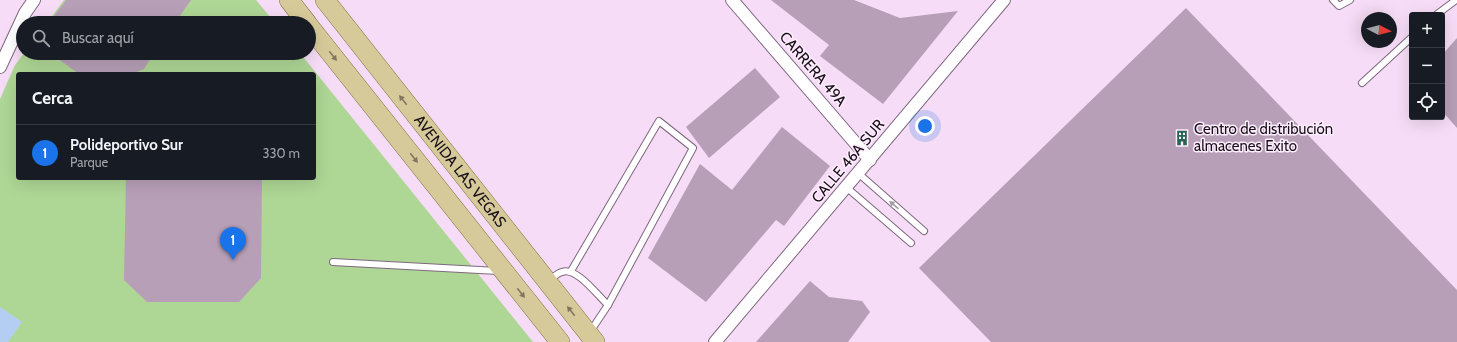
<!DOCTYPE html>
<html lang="es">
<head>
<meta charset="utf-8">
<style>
	:root { --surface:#171b24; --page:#242831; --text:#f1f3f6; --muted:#9ea1a6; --line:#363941; --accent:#1a73e8 }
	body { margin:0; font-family:Cabin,sans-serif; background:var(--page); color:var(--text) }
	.controls { position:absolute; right:12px; top:12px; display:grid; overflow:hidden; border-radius:4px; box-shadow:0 4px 16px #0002 }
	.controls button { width:36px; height:36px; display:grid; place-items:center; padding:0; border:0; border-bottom:1px solid var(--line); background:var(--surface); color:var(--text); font:20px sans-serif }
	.compass { position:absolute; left:1361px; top:12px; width:36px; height:36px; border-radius:50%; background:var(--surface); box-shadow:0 4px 16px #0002; rotate:97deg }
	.you { position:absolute; left:925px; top:126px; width:14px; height:14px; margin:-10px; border:3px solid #fff; border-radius:50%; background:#1a73e8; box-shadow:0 0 0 6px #1a73e833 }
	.badge { display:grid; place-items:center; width:26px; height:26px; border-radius:50%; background:var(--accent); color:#fff; font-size:13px; font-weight:700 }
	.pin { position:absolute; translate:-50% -33px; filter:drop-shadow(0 1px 2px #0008) }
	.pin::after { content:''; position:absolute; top:21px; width:14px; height:12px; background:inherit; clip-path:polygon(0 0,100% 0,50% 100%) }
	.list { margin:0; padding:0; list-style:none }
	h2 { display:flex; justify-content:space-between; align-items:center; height:52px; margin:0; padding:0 16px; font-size:17px }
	h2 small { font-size:13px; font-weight:400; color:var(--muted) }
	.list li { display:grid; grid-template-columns:26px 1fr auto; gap:12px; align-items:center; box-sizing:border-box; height:56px; padding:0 16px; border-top:1px solid var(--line) }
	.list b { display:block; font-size:15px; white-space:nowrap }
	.list p { margin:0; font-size:13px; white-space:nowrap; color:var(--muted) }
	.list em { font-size:13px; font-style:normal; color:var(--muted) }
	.icon { flex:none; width:22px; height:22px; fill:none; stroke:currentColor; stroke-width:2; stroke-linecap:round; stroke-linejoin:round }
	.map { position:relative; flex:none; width:1457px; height:342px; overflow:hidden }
	.search { position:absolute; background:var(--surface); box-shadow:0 4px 16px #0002; left:16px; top:16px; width:300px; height:44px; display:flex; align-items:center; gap:10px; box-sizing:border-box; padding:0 14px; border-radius:22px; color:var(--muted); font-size:15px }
	.panel { position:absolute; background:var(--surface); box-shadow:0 4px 16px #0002; left:16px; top:72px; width:300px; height:108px; border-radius:4px }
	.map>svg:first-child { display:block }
	.green { fill:#aed695; fill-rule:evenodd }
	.water { fill:#b4cef3 }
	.building { fill:#b79fb7 }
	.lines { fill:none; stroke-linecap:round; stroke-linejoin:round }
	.service-casing { stroke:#7f687f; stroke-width:8 }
	.minor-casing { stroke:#7f687f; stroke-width:14 }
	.primary-casing { stroke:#847241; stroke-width:20 }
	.service { stroke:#fff; stroke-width:6 }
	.minor { stroke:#fff; stroke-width:12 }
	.primary { stroke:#d7ca9a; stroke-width:19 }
	.oneway { fill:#827660 }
	.oneway2 { fill:#a39fa3 }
	.labels { text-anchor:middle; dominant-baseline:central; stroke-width:3; stroke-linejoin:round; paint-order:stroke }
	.street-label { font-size:15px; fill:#191019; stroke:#fdedfd }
	.poi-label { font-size:15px; fill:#191019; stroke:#fdedfd; text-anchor:start }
</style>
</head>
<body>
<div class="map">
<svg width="1457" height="342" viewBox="0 0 1457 342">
	<rect width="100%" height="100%" fill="#f6dcf6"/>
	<g class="green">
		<path d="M 64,0 L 256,0 L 275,23 L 47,23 Z"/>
		<path d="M 24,53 L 300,53 L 533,342 L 0,342 L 0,99 L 15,65 ZM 18,74 L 314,74 L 314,178 L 18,178 Z"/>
	</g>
	<path class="water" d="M 0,307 L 22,322 L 8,342 L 0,342 Z"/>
	<g class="building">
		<path d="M 66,0 L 191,0 L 175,23 L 49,23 Z"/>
		<path d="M 771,0 L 854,0 L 900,18 L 958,11 L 883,104 L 820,56 L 829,45 Z"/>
		<path d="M 1186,8 L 1457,290 L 1457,342 L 991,342 L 919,268 Z"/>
		<path d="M 1457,38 L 1457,128 L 1442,111 L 1442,55 Z"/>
		<path d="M 50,53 L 154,53 L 144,69 L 132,74 L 79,74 Z"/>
		<path d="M 755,68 L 780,97 L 709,158 L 686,127 Z"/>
		<path d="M 782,127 L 830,166 L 784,226 L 776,220 L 706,302 L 648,258 L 700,164 L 732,190 Z"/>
		<path d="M 126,178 L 262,178 L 261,278 L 239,302 L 147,302 L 124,280 Z"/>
		<path d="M 810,281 L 829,297 L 862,301 L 870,312 L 848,342 L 756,342 Z"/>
	</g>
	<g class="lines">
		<g class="service-casing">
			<g id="service">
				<path d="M 1333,0 L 1339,6 L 1350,0"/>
				<path d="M 1436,15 L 1456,0"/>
				<path d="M 1362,83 L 1412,37"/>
				<path d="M 858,173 L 924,231"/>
				<path d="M 846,187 L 911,243"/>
				<path d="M 333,262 L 498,271"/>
				<path d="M 549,281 C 553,278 557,273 562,272 C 576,266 598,296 608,305 L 693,148 L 659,121 L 571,271"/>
				<path d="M 590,332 L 608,305"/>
			</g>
		</g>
		<g class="minor-casing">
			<g id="minor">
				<path d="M 732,0 L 870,160"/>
				<path d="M 0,67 L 25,13 L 34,0"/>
				<path d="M 715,342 L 1004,0"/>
			</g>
		</g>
		<g class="primary-casing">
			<g id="primary">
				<path d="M 289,0 L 307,23"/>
				<path id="s1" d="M 325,0 L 595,342"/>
				<path d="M 309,26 L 560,342"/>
			</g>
		</g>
		<use href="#service" class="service"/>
		<use href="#minor" class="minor"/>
		<use href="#primary" class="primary"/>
	</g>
	<defs><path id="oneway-solid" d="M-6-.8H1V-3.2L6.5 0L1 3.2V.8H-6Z"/></defs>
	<g class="oneway">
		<use href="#oneway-solid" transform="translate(333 56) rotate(52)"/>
		<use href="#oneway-solid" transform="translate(403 100) rotate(-128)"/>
		<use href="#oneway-solid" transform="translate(414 158) rotate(52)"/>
		<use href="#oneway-solid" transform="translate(521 293) rotate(52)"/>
		<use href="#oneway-solid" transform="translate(571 311) rotate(-128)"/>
	</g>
	<use class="oneway2" href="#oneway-solid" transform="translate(894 205) rotate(-139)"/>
	<defs>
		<g id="building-bare" transform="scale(1.2)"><path d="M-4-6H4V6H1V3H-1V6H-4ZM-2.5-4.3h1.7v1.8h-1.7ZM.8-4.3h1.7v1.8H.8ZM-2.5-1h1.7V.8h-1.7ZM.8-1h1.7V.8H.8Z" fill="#266551" stroke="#fdedfd" stroke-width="2.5" paint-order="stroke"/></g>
	</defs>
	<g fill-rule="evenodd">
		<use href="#building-bare" x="1182" y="138"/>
	</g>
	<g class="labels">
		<g class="street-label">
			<text transform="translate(813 69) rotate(49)">CARRERA 49A</text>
			<text transform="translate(848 161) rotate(-50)">CALLE 46A SUR</text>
			<text stroke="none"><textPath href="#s1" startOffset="218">AVENIDA LAS VEGAS</textPath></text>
		</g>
		<g class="poi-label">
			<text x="1194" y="129">Centro de distribución<tspan x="1194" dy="17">almacenes Exito</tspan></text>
		</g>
	</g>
</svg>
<div class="controls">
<button>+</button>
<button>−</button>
<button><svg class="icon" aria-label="locate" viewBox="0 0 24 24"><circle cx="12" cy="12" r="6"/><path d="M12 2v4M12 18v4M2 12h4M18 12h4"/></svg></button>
</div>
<svg class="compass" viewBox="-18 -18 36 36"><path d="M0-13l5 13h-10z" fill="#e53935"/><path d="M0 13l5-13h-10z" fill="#9ea1a6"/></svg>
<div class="you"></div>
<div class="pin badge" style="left:233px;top:260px">1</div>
<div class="search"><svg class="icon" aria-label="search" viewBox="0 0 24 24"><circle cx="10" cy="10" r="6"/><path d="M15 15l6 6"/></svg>Buscar aquí</div>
<section class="panel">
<h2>Cerca<small></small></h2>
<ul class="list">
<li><span class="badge">1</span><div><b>Polideportivo Sur</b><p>Parque</p></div><em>330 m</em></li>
</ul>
</section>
</div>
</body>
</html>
